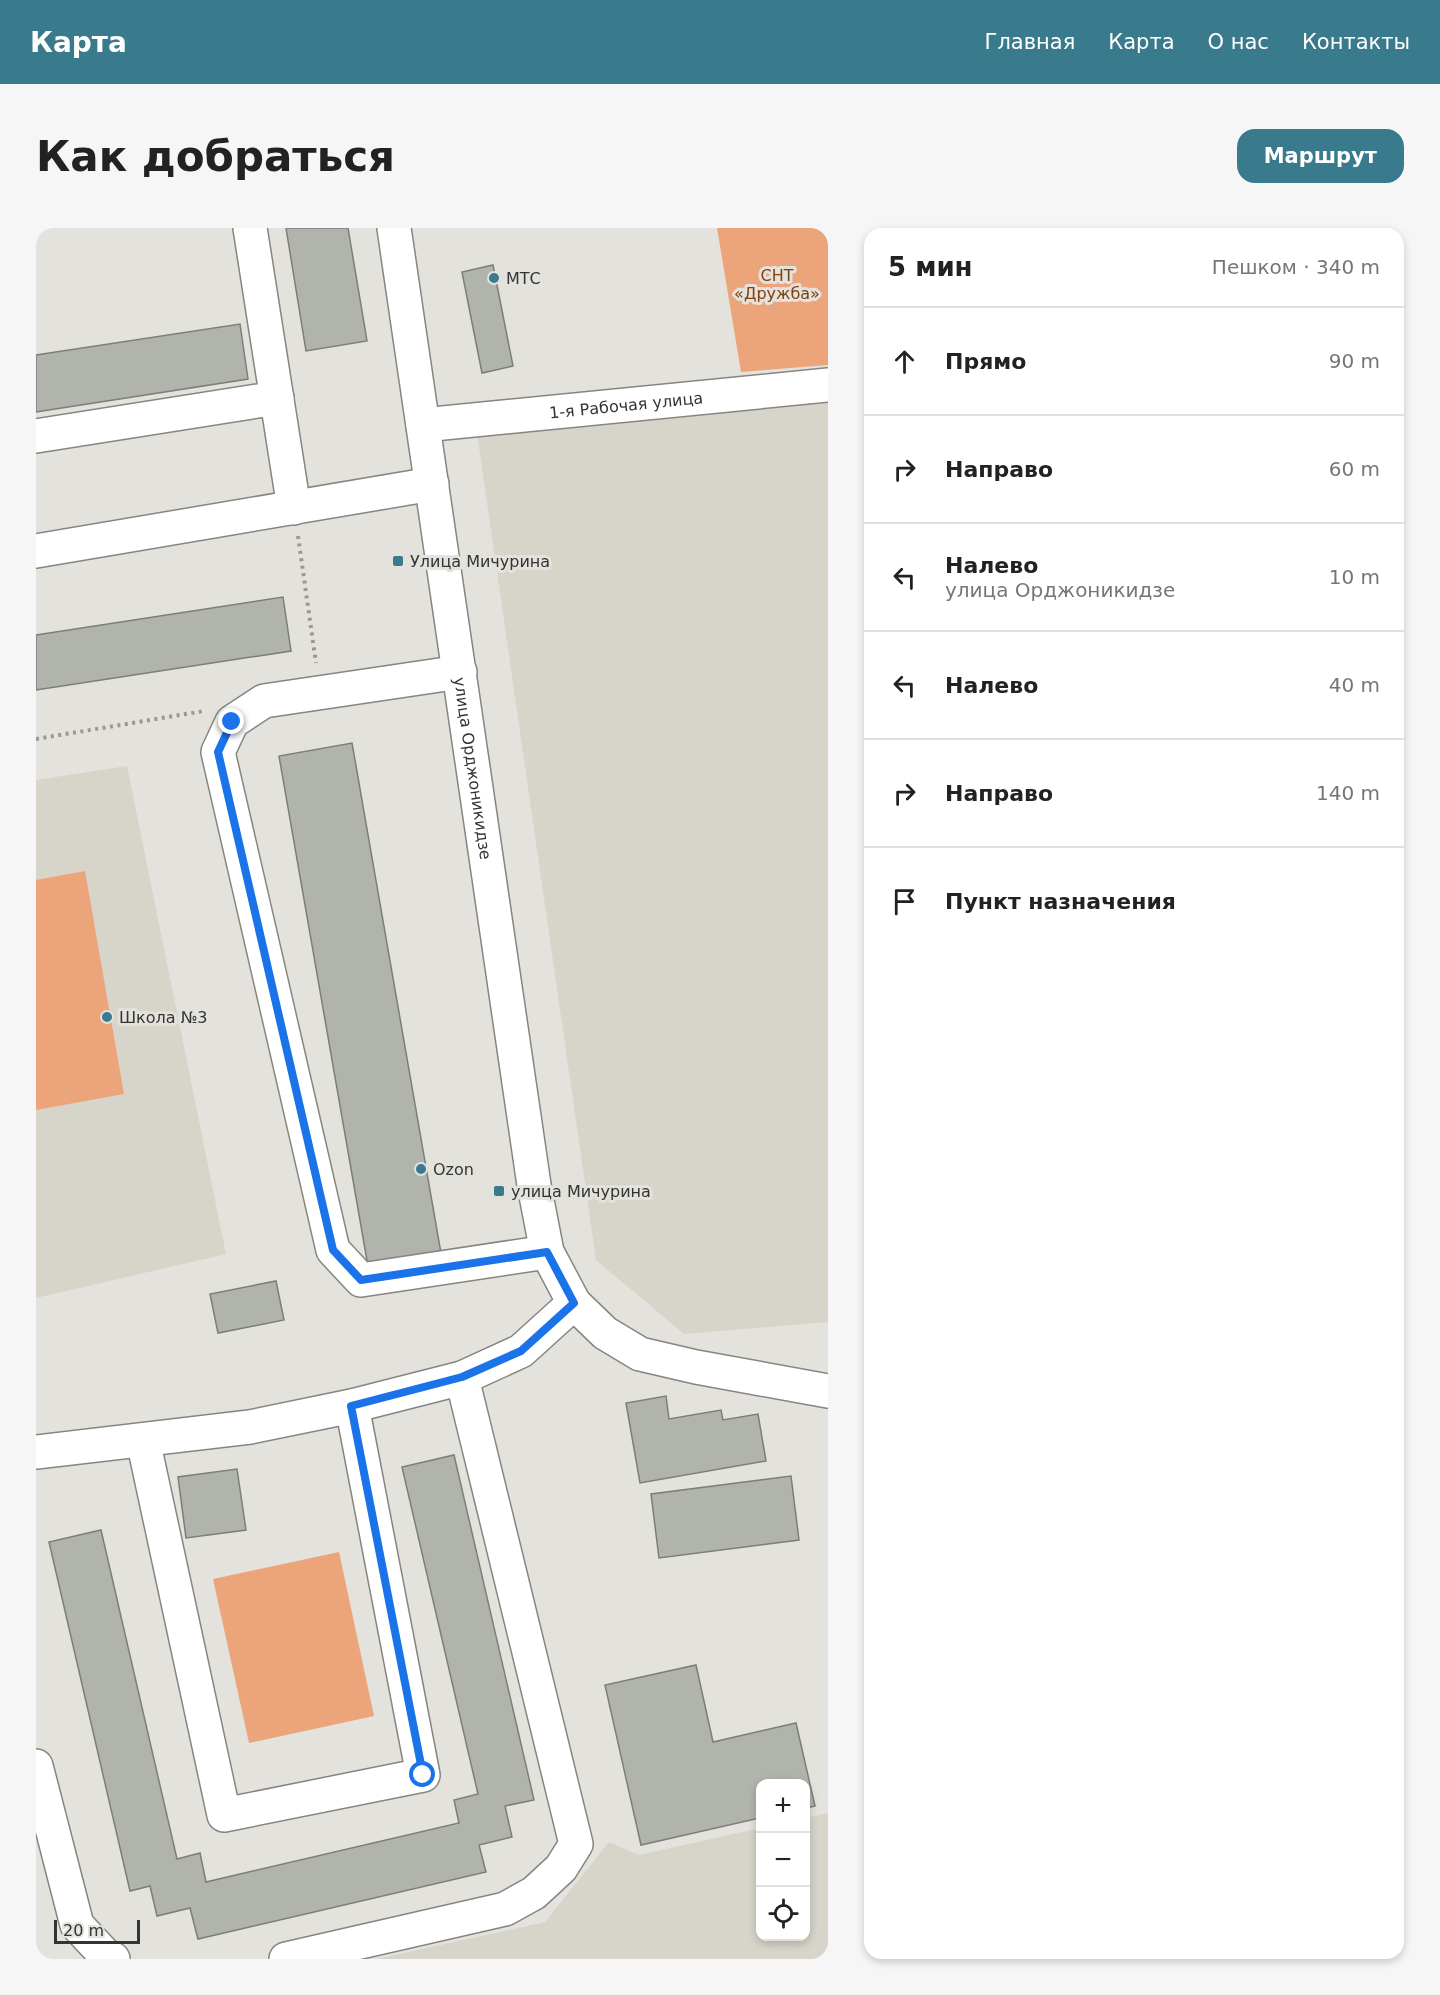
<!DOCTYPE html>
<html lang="ru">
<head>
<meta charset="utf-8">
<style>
	:root { --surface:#fff; --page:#f6f6f6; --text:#222; --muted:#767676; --line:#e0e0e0; --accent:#397a8d }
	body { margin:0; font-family:"DejaVu Sans",sans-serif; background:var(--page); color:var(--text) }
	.controls { position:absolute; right:18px; bottom:18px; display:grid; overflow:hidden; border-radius:12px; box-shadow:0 3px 9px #0003 }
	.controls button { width:54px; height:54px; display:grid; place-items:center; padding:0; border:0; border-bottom:2px solid var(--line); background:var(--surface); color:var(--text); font:30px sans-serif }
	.scale { position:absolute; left:18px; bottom:15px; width:86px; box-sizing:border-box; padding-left:6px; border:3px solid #343432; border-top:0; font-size:16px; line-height:21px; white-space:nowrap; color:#343432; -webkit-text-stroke:4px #e3e2dc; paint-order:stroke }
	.stop { position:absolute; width:18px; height:18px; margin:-14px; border:4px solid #1a73e8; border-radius:50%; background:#fff }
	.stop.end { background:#1a73e8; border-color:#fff; box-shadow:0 2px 6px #0008 }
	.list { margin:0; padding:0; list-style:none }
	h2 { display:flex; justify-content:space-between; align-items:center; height:78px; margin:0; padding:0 24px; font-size:26px }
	h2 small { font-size:20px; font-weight:400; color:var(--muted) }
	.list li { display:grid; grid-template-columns:39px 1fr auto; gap:18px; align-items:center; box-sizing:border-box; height:108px; padding:0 24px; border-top:2px solid var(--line) }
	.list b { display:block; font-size:22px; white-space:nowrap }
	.list p { margin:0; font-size:20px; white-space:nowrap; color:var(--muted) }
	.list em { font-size:20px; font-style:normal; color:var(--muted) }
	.icon { flex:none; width:33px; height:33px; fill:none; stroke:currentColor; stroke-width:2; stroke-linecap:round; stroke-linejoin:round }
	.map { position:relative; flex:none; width:792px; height:1731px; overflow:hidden; border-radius:18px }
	header { display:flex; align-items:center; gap:36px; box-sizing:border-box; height:84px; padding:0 30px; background:var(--accent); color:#fff }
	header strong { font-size:28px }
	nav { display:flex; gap:33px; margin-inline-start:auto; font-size:21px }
	.intro { display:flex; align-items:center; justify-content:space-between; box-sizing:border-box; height:144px; padding:0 36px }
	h1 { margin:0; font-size:42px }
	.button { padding:15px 27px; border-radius:18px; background:var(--accent); color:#fff; font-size:21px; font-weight:700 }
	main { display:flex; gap:36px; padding:0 36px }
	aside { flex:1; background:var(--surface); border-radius:18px; box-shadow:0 3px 9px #0003 }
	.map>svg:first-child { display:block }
	.built { fill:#d7d5c9 }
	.green { fill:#eca57a }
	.building { fill:#b1b3ad; stroke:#7c7e79; stroke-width:1.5 }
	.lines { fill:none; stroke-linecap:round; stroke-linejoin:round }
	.minor-casing { stroke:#868580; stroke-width:36 }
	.path { stroke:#999894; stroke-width:4; stroke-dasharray:3 4.5; stroke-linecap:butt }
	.minor { stroke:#fff; stroke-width:33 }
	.route { stroke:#1a73e8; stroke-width:8 }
	.poi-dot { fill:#397a8d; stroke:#e3e2dc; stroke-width:2 }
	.labels { text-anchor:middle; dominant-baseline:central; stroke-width:6; stroke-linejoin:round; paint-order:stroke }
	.park-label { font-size:16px; fill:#83400b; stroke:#e3e2dc }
	.poi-label { font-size:16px; fill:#343432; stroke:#e3e2dc; text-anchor:start }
	.street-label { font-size:16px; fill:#343432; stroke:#e3e2dc }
</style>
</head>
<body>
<header>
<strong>Карта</strong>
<nav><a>Главная</a><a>Карта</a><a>О нас</a><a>Контакты</a></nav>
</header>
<div class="intro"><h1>Как добраться</h1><a class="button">Маршрут</a></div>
<main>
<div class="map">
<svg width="792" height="1731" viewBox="0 0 792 1731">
	<rect width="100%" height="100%" fill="#e3e2dc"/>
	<g class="built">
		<path d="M 792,171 L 792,1094 L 648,1106 L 560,1032 L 441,205 Z"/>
		<path d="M 91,538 L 190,1026 L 0,1070 L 0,552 Z"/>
		<path d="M 792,1585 L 792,1731 L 341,1731 L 509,1694 L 573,1614 L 603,1627 L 724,1600 L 724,1708 L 770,1708 L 770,1590 Z"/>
	</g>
	<g class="green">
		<path d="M 681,0 L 792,0 L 792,137 L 705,144 Z"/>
		<path d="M 49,643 L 88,866 L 0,882 L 0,652 Z"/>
		<path d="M 303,1324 L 338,1488 L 213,1515 L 177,1351 Z"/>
	</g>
	<g class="building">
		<path d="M 250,0 L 312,0 L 331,113 L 270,123 Z"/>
		<path d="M 457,37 L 477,138 L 446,145 L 426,44 Z"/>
		<path d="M 204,96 L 212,151 L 0,184 L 0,127 Z"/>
		<path d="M 247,369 L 255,423 L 0,462 L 0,407 Z"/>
		<path d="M 316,515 L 406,1031 L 333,1044 L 243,528 Z"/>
		<path d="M 240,1053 L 248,1092 L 182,1105 L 174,1066 Z"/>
		<path d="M 630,1168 L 633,1191 L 685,1182 L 687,1192 L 722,1186 L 730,1233 L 604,1255 L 590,1175 Z"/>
		<path d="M 418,1227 L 498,1572 L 469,1578 L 476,1609 L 443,1617 L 450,1644 L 162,1711 L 154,1680 L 121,1688 L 114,1658 L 94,1663 L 13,1314 L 65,1302 L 141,1631 L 164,1625 L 170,1654 L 423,1595 L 418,1572 L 442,1566 L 366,1239 Z"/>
		<path d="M 201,1241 L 210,1302 L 150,1310 L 142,1249 Z"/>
		<path d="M 755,1248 L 763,1312 L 623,1330 L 615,1266 Z"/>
		<path d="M 660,1437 L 677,1514 L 760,1495 L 779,1578 L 770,1580 L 770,1556 L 724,1556 L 724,1590 L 605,1617 L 569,1457 Z"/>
	</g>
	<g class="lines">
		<g class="minor-casing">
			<g id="minor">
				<path d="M 214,0 L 258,280"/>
				<path id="s1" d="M 358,0 L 498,957 L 511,1024 L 538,1075 L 569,1105 L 604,1126 L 660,1139 L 792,1163"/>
				<path id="s2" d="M 387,197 L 792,157"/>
				<path d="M 0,208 L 241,170"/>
				<path d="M 0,323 L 396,256"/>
				<path d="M 424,444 L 228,473 L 196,494 L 182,524 L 297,1022 L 325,1052 L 511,1024"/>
				<path d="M 107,1212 L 188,1587 L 387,1547 L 316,1178"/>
				<path d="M 0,1224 L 214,1199 L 316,1178 L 426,1150 L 485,1123 L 538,1075"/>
				<path d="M 0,1538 L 41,1697 L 70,1728 L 77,1731"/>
				<path d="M 250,1731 L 469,1681 L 498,1665 L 525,1640 L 540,1616 L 426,1150"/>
			</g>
		</g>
		<g class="path">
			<path d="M 262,308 L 280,435"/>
			<path d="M 0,511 L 168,483"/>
		</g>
		<use href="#minor" class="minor"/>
	</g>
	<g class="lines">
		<path class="route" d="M 196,494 L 182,524 L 297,1022 L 325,1052 L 511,1024 L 538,1075 L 485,1123 L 426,1149 L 315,1178 L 387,1547"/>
	</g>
	<g class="poi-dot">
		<circle cx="458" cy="50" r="6"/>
		<rect x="356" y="327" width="12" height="12" rx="3"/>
		<circle cx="71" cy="789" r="6"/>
		<circle cx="385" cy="941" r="6"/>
		<rect x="457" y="957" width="12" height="12" rx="3"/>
	</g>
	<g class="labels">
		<g class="park-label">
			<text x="741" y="47">СНТ<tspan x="741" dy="18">«Дружба»</tspan></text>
		</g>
		<g class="poi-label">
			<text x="470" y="50">МТС</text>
			<text x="374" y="333">Улица Мичурина</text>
			<text x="83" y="789">Школа №3</text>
			<text x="397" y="941">Ozon</text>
			<text x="475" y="963">улица Мичурина</text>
		</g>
		<g class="street-label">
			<text stroke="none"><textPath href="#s2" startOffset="204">1-я Рабочая улица</textPath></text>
			<text stroke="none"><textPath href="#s1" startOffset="546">улица Орджоникидзе</textPath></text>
		</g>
	</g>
</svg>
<div class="controls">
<button>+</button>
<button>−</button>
<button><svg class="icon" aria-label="locate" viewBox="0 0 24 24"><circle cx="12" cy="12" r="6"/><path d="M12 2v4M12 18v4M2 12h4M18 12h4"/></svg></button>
</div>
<div class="scale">20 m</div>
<div class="stop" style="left:387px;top:1547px"></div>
<div class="stop end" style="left:196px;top:494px"></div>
</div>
<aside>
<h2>5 мин<small>Пешком · 340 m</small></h2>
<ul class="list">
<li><svg class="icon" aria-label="ahead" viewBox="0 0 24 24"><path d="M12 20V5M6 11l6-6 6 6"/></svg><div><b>Прямо</b></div><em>90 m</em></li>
<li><svg class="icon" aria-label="right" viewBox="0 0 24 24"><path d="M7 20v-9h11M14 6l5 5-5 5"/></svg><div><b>Направо</b></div><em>60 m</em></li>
<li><svg class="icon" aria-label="left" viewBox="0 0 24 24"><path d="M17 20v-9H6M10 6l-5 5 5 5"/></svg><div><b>Налево</b><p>улица Орджоникидзе</p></div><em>10 m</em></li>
<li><svg class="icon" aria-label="left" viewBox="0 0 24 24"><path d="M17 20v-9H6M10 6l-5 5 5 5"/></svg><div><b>Налево</b></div><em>40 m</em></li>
<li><svg class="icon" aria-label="right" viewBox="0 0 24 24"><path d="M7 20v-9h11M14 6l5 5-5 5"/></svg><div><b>Направо</b></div><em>140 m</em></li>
<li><svg class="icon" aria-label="arrive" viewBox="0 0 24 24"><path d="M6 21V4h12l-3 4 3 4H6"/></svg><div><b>Пункт назначения</b></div></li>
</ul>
</aside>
</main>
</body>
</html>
